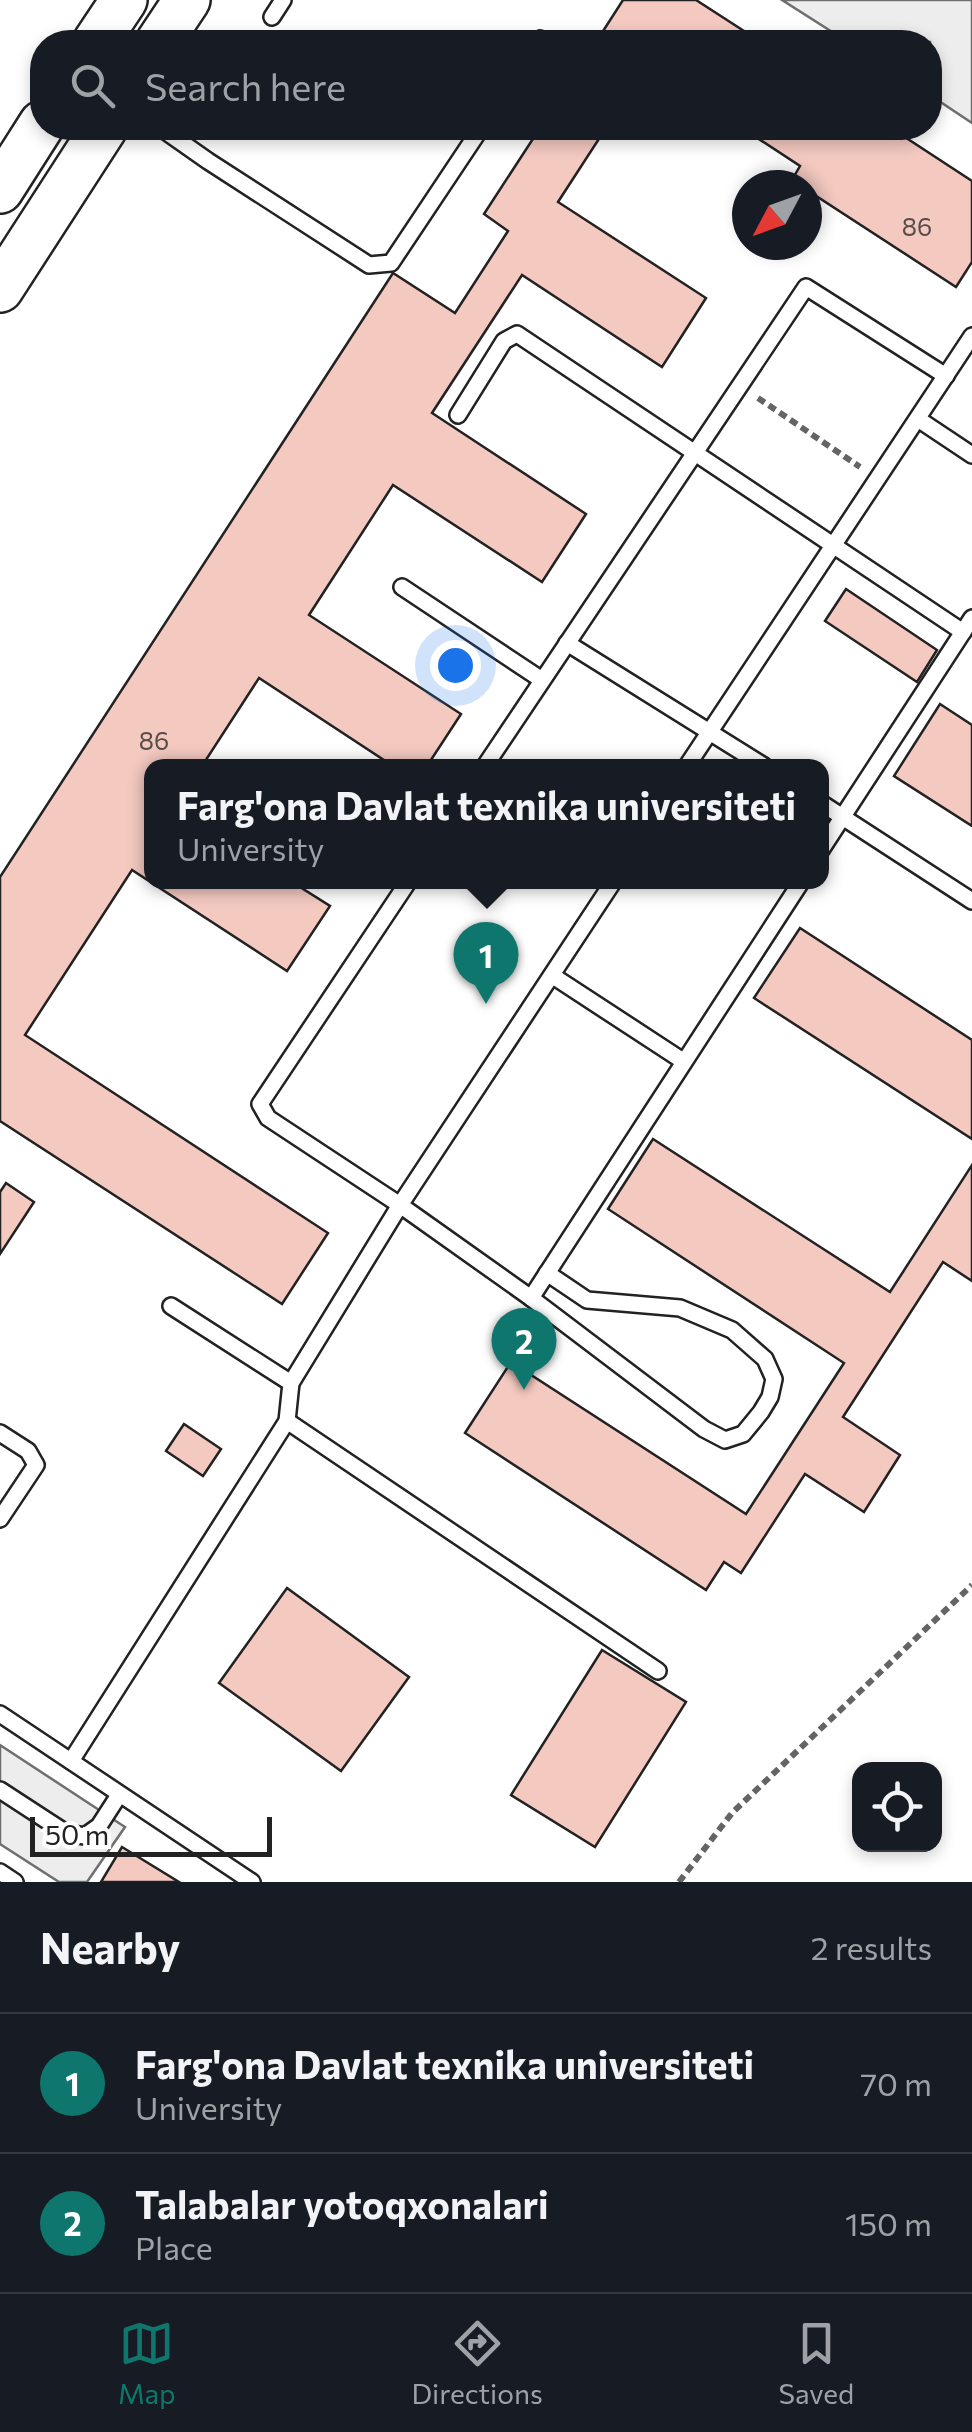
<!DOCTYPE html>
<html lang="en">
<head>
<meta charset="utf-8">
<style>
	:root { --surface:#171b24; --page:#242831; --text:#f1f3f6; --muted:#9ea1a6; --line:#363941; --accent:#0f766e }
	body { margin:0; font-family:Commissioner,sans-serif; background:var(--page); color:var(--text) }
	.controls { position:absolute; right:30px; bottom:30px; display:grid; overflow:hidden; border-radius:20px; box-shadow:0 5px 15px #0003 }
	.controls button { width:90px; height:90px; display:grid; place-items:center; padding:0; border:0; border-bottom:2px solid var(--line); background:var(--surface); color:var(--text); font:50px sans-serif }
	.compass { position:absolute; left:732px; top:170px; width:90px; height:90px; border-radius:50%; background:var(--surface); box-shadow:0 5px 15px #0003; rotate:229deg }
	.scale { position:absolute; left:30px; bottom:25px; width:242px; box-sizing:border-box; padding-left:10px; border:5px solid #222; border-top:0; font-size:28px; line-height:35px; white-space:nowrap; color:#222; -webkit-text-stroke:8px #fff; paint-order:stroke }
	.you { position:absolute; left:455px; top:665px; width:35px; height:35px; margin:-25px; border:8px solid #fff; border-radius:50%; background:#1a73e8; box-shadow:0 0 0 15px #1a73e833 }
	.badge { display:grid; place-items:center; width:65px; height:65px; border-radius:50%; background:var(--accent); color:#fff; font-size:32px; font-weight:700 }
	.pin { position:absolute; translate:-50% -82px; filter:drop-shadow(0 2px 5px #0008) }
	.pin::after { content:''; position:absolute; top:52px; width:35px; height:30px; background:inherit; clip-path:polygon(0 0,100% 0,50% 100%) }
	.popup { position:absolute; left:144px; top:759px; width:685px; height:130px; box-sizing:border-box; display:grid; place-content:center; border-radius:20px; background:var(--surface); filter:drop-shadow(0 2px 8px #0005); font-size:32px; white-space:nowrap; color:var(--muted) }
	.popup b { font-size:38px; color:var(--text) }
	.popup::after { content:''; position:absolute; left:50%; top:100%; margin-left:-20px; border:20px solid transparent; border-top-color:var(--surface) }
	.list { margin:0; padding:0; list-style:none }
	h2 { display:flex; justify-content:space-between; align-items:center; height:130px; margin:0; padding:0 40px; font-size:42px }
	h2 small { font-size:32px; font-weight:400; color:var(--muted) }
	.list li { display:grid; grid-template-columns:65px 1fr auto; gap:30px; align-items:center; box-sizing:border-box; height:140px; padding:0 40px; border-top:2px solid var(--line) }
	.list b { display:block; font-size:38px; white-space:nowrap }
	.list p { margin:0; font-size:32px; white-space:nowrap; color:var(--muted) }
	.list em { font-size:32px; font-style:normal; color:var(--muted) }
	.icon { flex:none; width:55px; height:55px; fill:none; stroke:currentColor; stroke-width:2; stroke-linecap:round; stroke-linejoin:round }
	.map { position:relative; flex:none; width:972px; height:1882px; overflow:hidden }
	.search { position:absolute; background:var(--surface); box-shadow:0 5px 15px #0003; left:30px; right:30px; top:30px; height:110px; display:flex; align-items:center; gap:25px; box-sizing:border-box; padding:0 35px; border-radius:40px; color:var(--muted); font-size:38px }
	.sheet { height:410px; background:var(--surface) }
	nav { display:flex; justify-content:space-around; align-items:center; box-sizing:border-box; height:140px; border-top:2px solid var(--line); background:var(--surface); font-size:28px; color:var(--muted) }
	nav a { display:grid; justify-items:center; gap:5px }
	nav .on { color:var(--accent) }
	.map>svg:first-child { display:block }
	.parking { fill:#ededed; stroke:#6f6f6f; stroke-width:2.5 }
	.building { fill:#f3c9c0; stroke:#222; stroke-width:2.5 }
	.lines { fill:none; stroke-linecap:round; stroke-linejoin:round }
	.service-casing { stroke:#222; stroke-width:20 }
	.primary-casing { stroke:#222; stroke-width:50 }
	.path { stroke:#646464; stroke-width:6; stroke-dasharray:8 5; stroke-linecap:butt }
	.service { stroke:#fff; stroke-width:15 }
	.primary { stroke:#fff; stroke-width:45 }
	.labels { text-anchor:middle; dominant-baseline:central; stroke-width:8; stroke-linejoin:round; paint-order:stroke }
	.number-label { font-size:25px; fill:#564c4a }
</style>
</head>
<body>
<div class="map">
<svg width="972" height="1882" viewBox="0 0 972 1882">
	<rect width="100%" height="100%" fill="#fff"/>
	<g class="parking">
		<path d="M 782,0 L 972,0 L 972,123 L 930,95 L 930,42 L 848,42 Z"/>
		<path d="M 0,1745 L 125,1827 L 87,1882 L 59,1882 L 0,1844 Z"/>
	</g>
	<g class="building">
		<path d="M 623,0 L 696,0 L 761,42 L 596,42 Z"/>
		<path d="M 540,128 L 606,128 L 558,202 L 706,298 L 662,367 L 522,275 L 432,413 L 586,514 L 542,582 L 393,485 L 309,615 L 461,714 L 427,766 L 393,766 L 259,678 L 202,766 L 151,766 L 151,882 L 292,882 L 330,906 L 287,971 L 132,870 L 25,1035 L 328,1233 L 282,1304 L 0,1121 L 0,877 L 393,273 L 455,313 L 508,231 L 484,214 Z"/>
		<path d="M 742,128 L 891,128 L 972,181 L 972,262 L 956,287 L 807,190 L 807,185 L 799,185 L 792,180 L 800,166 Z"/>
		<path d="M 846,589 L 937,650 L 917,682 L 825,621 Z"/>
		<path d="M 940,704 L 972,725 L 972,826 L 894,776 Z"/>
		<path d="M 800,928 L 972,1040 L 972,1139 L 754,998 Z"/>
		<path d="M 653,1139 L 890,1292 L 972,1165 L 972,1281 L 943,1262 L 843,1417 L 900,1455 L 864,1512 L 805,1474 L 741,1573 L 724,1562 L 706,1590 L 465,1433 L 511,1362 L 746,1514 L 844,1363 L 608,1209 Z"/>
		<path d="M 6,1183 L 34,1202 L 0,1254 L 0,1192 Z"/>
		<path d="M 184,1424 L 221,1449 L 203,1476 L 166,1451 Z"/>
		<path d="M 287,1588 L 409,1677 L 341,1771 L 219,1683 Z"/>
		<path d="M 602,1650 L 686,1702 L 595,1847 L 511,1795 Z"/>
		<path d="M 122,1847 L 179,1882 L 101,1882 Z"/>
	</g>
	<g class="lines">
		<g class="service-casing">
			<g id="service">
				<path d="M 272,17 L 283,0"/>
				<path d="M 538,42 L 540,39"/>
				<path d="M 161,128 L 208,161 L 369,265 L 391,263 L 481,128"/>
				<path d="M 458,415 L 504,341 L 517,334 L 963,632"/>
				<path d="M 918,419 L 972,455"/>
				<path d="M 402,587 L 542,680"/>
				<path d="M 567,643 L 764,766"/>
				<path d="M 485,766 L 806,287 L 946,376"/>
				<path d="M 687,766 L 972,336"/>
				<path d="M 821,803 L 972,901"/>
				<path d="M 821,850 L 972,618"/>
				<path d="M 408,882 L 260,1104 L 268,1118 L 400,1205 L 531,1298 L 704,1429 L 725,1440 L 743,1434 L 761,1412 L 770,1397 L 774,1379 L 765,1359 L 732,1330 L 680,1308 L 587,1300 L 547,1273"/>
				<path d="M 553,976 L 683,1061"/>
				<path d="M 531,1298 L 801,882"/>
				<path d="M 171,1306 L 291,1383"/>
				<path d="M 287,1421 L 658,1671"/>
				<path d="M 0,1433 L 28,1451 L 36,1465 L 0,1519"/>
				<path d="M 0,1714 L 252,1882"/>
				<path d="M 71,1761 L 287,1421 L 291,1383 L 400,1205 L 613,882"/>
				<path d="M 0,1790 L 66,1833 L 85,1836 L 99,1826 L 119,1795"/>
				<path d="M 0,1872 L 15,1882"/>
			</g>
		</g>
		<g class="primary-casing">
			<g id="primary">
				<path d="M 96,42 L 124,0"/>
				<path d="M 159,42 L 187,0"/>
				<path d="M 0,190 L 42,124"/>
				<path d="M 0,289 L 104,128"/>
			</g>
		</g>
		<g class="path">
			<path d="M 758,398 L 860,467"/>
			<path d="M 679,1882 L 732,1813 L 972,1585"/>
		</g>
		<use href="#service" class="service"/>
		<use href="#primary" class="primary"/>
	</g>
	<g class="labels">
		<g class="number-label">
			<text x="917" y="226">86</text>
			<text x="154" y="740">86</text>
		</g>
	</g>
</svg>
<div class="controls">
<button><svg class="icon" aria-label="locate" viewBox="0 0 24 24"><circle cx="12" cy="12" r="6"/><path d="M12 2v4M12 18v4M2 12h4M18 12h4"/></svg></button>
</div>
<svg class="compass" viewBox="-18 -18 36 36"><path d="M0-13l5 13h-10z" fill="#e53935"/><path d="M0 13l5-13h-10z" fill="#9ea1a6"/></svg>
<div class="scale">50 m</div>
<div class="you"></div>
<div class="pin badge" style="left:486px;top:1004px">1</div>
<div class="popup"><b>Farg'ona Davlat texnika universiteti</b>University</div>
<div class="pin badge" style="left:524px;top:1390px">2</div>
<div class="search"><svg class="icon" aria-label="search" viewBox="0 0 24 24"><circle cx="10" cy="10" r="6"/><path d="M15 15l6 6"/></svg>Search here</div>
</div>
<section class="sheet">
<h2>Nearby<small>2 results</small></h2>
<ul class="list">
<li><span class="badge">1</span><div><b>Farg'ona Davlat texnika universiteti</b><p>University</p></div><em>70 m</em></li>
<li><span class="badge">2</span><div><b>Talabalar yotoqxonalari</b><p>Place</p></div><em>150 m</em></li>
</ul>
</section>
<nav>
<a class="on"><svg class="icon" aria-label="map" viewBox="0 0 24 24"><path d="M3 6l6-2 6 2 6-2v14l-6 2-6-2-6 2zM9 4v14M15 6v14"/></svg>Map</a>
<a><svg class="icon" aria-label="directions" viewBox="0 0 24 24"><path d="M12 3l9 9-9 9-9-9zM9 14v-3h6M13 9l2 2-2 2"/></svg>Directions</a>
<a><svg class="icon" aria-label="saved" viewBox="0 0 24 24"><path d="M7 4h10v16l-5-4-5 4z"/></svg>Saved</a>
</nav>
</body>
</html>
